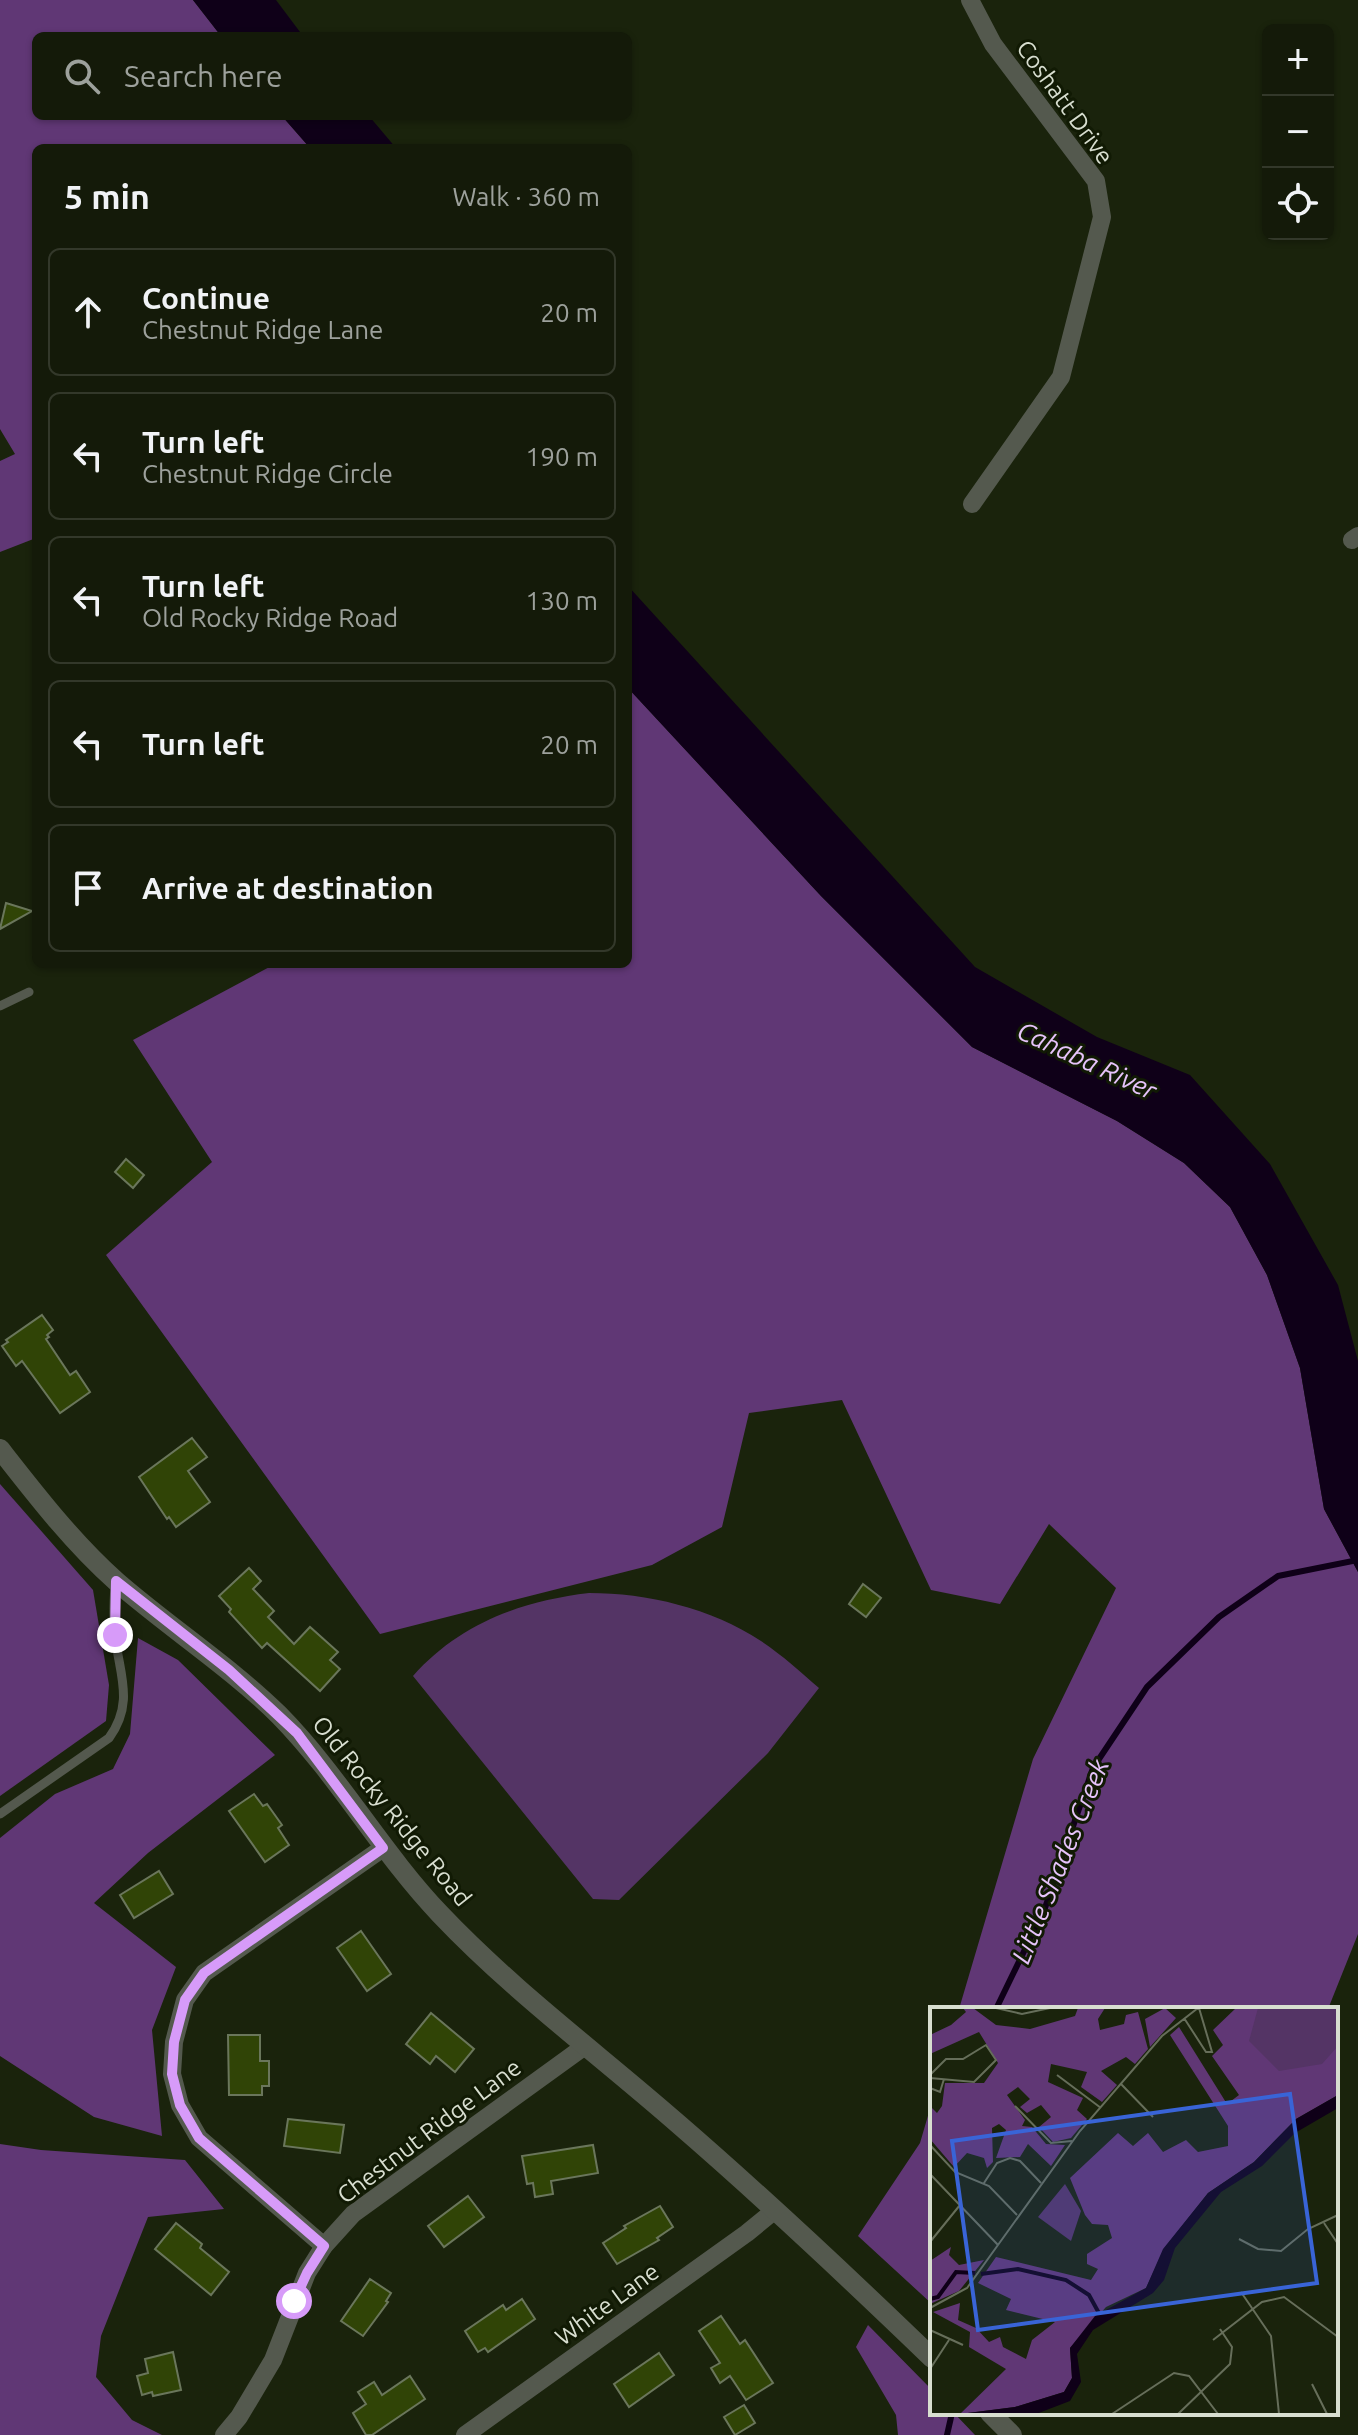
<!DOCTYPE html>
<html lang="en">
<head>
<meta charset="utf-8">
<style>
	:root { --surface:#141a09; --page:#1d2312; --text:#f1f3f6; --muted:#9da19c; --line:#33382a }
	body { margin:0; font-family:Ubuntu,sans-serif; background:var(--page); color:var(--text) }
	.controls { position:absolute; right:24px; top:24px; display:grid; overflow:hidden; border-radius:12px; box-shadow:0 2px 6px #0004 }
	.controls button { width:72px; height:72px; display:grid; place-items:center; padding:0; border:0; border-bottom:2px solid var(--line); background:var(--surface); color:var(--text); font:40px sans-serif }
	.stop { position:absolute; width:24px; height:24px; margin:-18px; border:6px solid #d79bf9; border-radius:50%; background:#fff }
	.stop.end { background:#d79bf9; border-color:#fff; box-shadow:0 2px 8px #0008 }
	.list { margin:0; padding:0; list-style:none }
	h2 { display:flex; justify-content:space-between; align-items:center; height:104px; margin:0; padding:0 32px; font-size:34px }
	h2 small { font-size:26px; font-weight:400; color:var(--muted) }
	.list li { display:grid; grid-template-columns:52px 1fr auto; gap:24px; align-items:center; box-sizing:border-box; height:128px; margin:0 16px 16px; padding:0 16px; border:2px solid var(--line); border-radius:12px }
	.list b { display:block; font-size:30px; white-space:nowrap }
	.list p { margin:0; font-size:26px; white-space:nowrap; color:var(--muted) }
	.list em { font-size:26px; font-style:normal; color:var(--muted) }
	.icon { flex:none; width:44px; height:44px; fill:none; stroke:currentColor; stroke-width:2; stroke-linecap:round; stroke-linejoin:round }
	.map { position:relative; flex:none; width:1358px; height:2435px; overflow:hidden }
	.search { position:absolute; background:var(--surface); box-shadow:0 2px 6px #0004; left:32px; top:32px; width:600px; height:88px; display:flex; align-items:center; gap:20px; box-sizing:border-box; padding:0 28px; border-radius:12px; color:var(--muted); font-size:30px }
	.panel { position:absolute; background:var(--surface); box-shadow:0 2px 6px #0004; left:32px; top:144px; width:600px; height:824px; border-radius:12px }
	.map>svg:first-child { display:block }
	.green { fill:#543465 }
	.forest { fill:#603775 }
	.water { fill:#0f0018 }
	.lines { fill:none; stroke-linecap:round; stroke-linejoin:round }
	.stream { stroke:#0f0018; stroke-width:6 }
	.building { fill:#304406; stroke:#6a765b; stroke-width:2 }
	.service { stroke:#54594e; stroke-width:9 }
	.minor { stroke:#54594e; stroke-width:18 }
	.tertiary { stroke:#54594e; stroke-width:20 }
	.route { stroke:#d79bf9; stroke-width:10 }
	.labels { text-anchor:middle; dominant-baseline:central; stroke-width:6; stroke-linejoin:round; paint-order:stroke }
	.street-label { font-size:24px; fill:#d8ded0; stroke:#111a04 }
	.water-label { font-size:26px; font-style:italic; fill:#e6c3fa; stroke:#111a04 }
	.inset-river { fill:none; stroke:#0f0018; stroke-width:4 }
	.inset-road { fill:none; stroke:#666e5a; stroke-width:2 }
	.view { fill:#3964d7; fill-opacity:0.15; stroke:#3964d7; stroke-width:4 }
	.inset-edge { fill:none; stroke:#d8ded0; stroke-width:4 }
</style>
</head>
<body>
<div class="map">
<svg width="1358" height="2435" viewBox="0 0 1358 2435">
	<rect width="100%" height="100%" fill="#1a230c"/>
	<path class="green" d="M 589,1593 C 647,1593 711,1608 761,1641 C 782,1655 801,1672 819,1688 L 768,1753 L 619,1900 L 593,1899 L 413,1676 C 459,1624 521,1601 589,1593 Z"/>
	<g class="forest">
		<path d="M 0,0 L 193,0 L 221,36 L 36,36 L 36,116 L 282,116 L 310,148 L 36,148 L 36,538 L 0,552 L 0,461 L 15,454 L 0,429 Z"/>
		<path d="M 628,688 L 821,896 L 972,1047 L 1117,1121 L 1184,1163 L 1230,1207 L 1267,1275 L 1300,1368 L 1324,1509 L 1358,1572 L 1358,1934 L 1328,2009 L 959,2009 L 1033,1759 L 1116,1588 L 1049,1524 L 1000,1604 L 931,1590 L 842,1400 L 749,1413 L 722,1527 L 652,1565 L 380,1634 L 106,1255 L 212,1162 L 133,1040 L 275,964 L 628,964 Z"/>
		<path d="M 0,1484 L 93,1590 L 109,1685 L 106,1721 L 0,1796 Z"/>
		<path d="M 138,1638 L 178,1660 L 275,1755 L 148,1853 L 94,1903 L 176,1967 L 152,2030 L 162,2136 L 94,2117 L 0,2056 L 0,1838 L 55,1794 L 113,1769 L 130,1734 Z"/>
		<path d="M 932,2102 L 932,2304 L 858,2236 L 920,2143 Z"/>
		<path d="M 0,2144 L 41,2150 L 185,2160 L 224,2209 L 148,2217 L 101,2336 L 96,2377 L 132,2420 L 162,2435 L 0,2435 Z"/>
		<path d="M 868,2325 L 932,2390 L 932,2413 L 954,2413 L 975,2435 L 898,2435 L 896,2415 L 856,2347 Z"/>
	</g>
	<g class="water">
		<path d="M 193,0 L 276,0 L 303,36 L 221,36 Z"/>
		<path d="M 282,116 L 369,116 L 396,148 L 310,148 Z"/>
		<path d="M 628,586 L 975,967 L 1097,1037 L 1190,1075 L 1270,1164 L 1338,1285 L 1358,1361 L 1358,1572 L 1324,1509 L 1300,1368 L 1267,1275 L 1230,1207 L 1184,1163 L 1117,1121 L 972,1047 L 821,896 L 628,688 Z"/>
	</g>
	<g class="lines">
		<g class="stream">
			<path d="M 996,2009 L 1045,1908 L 1093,1768 L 1147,1687 L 1219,1617 L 1278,1576 L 1358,1560"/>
			<path d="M 947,2435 L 952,2413"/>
		</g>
	</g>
	<g class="building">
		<path d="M 6,903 L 32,911 L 0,929 Z"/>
		<path d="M 126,1159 L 144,1175 L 133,1188 L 115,1172 Z"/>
		<path d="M 42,1315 L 53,1330 L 47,1335 L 49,1337 L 46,1339 L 70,1375 L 76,1371 L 90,1392 L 60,1413 L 22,1361 L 16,1366 L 2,1346 L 8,1342 L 6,1340 Z"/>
		<path d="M 192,1438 L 207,1457 L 188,1471 L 210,1502 L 176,1527 L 169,1517 L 167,1519 L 139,1477 Z"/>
		<path d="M 249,1568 L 261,1581 L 253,1589 L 274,1611 L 268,1617 L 294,1644 L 310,1627 L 338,1652 L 330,1660 L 340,1669 L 320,1691 L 267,1643 L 262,1648 L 229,1612 L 231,1609 L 219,1596 Z"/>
		<path d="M 863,1584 L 881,1598 L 866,1617 L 849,1604 Z"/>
		<path d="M 254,1794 L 263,1806 L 267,1804 L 282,1825 L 278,1828 L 289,1845 L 265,1862 L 229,1811 Z"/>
		<path d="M 159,1871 L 173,1894 L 134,1918 L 120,1895 Z"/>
		<path d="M 361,1931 L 391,1974 L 367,1991 L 337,1948 Z"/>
		<path d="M 431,2013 L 474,2049 L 455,2072 L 436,2056 L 430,2064 L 406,2044 Z"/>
		<path d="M 228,2035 L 260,2035 L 260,2061 L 269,2061 L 269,2086 L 262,2086 L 262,2095 L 229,2095 Z"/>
		<path d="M 288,2119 L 344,2125 L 340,2153 L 284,2146 Z"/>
		<path d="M 593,2145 L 598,2173 L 551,2181 L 553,2194 L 535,2197 L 533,2183 L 527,2184 L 522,2156 Z"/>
		<path d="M 468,2196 L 484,2217 L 444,2247 L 428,2226 Z"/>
		<path d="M 660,2206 L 673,2227 L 657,2238 L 659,2240 L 617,2264 L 603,2243 L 626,2228 L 624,2226 Z"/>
		<path d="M 176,2223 L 202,2244 L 200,2248 L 229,2272 L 211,2295 L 155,2249 Z"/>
		<path d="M 370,2279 L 391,2293 L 386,2301 L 388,2302 L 363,2336 L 341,2321 Z"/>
		<path d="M 522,2299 L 535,2319 L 488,2352 L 485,2348 L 478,2352 L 465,2331 L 503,2305 L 506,2310 Z"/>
		<path d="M 721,2316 L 740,2344 L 745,2340 L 773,2383 L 746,2400 L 730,2376 L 720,2383 L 711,2368 L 720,2363 L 699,2331 Z"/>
		<path d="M 173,2352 L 181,2390 L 153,2396 L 152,2392 L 142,2395 L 137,2376 L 148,2373 L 145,2359 Z"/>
		<path d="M 659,2353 L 674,2375 L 629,2407 L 614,2384 Z"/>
		<path d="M 410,2376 L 425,2399 L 372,2435 L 366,2435 L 353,2413 L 366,2404 L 358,2392 L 374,2382 L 382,2395 Z"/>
		<path d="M 744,2405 L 755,2423 L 735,2435 L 724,2417 Z"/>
	</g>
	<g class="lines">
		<g class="service">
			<path d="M 0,1006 L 29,992"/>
			<path d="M 0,1814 L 109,1738 C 135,1702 119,1674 115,1635 C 113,1618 114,1601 115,1584"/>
		</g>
		<g class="minor">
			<path d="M 970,0 L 993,44 L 1096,181 L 1102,217 L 1061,377 L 972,504"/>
			<path d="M 1352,540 L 1358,536"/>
			<path d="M 324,2246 L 199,2138 L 180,2105 L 172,2074 L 174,2042 L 185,2000 L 204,1973 L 383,1848"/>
			<path d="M 224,2435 L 239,2417 L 273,2360 L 307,2273 L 324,2246 L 353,2214 L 585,2046"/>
			<path d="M 465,2435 L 747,2233 L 775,2210"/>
		</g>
		<g class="tertiary">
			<path d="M 0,1449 C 36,1495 73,1543 117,1582 C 170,1628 229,1666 279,1715 C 339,1776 381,1852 440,1914 C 512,1990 597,2053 676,2122 C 764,2198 848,2277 932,2358"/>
			<path d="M 990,2413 L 1012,2435"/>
		</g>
	</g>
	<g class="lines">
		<path class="route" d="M 115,1635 L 116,1581 L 229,1670 L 297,1733 L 383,1848 L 204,1973 L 185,2000 L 174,2042 L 172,2074 L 180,2105 L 199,2138 L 324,2246 L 307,2273 L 294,2301"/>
	</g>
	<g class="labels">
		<g class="street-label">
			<text transform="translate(1065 102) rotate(54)">Coshatt Drive</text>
			<text transform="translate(392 1811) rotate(51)">Old Rocky Ridge Road</text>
			<text transform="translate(429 2131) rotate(-37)">Chestnut Ridge Lane</text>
			<text transform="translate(607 2304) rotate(-36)">White Lane</text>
		</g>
		<g class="water-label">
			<text transform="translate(1087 1060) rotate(25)">Cahaba River</text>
			<text transform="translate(1060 1861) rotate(-68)">Little Shades Creek</text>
		</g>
	</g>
	<g transform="translate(930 2007)">
		<rect width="408" height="408" fill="#1a230c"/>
		<path d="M 327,1 L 408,1 L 408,49 L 362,87 L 292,32 ZM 135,177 L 151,204 L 141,234 L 108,210 Z" fill="#543465"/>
		<path d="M 33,1 L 43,1 L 66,18 L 100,22 L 145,9 L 148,1 L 175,1 L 168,12 L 170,23 L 194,17 L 196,8 L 208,5 L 218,42 L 205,57 L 196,50 L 171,64 L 187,78 L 172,95 L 151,80 L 157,65 L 121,57 L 118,75 L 153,91 L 147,103 L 157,112 L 141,131 L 123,135 L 109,120 L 121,110 L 111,98 L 97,106 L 90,100 L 100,92 L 88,80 L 77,88 L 95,113 L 92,119 L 102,120 L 116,137 L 135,138 L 121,159 L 98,137 L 90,150 L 66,151 L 76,123 L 69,117 L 62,121 L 63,155 L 57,161 L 54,151 L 37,146 L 24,160 L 0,132 L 0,99 L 7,106 L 12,99 L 15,76 L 54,76 L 68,56 L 49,25 L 0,47 L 0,28 L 21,18 L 36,5 ZM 235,1 L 246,11 L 220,40 L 215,12 ZM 306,1 L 328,1 L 319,34 L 349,64 L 392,57 L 408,39 L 408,88 L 366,112 L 324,155 L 278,186 L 234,242 L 216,281 L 176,300 L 140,341 L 142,371 L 134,385 L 85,400 L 30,407 L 76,362 L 39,340 L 40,325 L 3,305 L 30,296 L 28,313 L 46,321 L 59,335 L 70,330 L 73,340 L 96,352 L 102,333 L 125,315 L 76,303 L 81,292 L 48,276 L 66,250 L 161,273 L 168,262 L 157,257 L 157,247 L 182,231 L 178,218 L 162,217 L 155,208 L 140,171 L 188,126 L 203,139 L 218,126 L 233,145 L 256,133 L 268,145 L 298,139 L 298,119 L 240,28 L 249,20 L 297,97 L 309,88 L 282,49 L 293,38 L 283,23 ZM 21,240 L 19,248 L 29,258 L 54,253 L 29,284 L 0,297 L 0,254 Z" fill="#603775"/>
		<path d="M 408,88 L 408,101 L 365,126 L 332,159 L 291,185 L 245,241 L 234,273 L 223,286 L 163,323 L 147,347 L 151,375 L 140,394 L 106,407 L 30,407 L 85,400 L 134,385 L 142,371 L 140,341 L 165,309 L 216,281 L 233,242 L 278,186 L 324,155 L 366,112 Z" fill="#0f0018"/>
		<path class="inset-river" d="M 51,267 L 88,262 L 136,273 L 159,288 L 170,308M 0,292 L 8,290 L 26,265 L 45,266"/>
		<path class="inset-road" d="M 66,1 L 92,7 L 120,1M 254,11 L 276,45 L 282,45 L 269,1M 0,68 L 16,52 L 33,52 L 56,38 L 66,53 L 44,75 L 0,71M 127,68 L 171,101M 191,77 L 223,110M 0,81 L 10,85 L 14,72M 85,99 L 121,136 L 142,134M 0,138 L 25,165 L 59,179 L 87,208M 0,167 L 68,238M 54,176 L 67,156 L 80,151 L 90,154 L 111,176M 394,216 L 408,237M 309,232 L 328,242 L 351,244 L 378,222 L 408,208M 0,235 L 30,198M 311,285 L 341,329 L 349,407M 0,301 L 37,281 L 150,124 L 232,29 L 268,1M 0,323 L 33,338M 283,333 L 332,295 L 354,290 L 408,330M 0,362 L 19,333M 382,377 L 397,407M 182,407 L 244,366 L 259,369 L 288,407M 248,407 L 300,357 L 302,340 L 290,322"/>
		<path class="view" d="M 360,87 L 387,276 L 48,323 L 22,134 Z"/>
		<rect width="408" height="408" class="inset-edge"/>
	</g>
</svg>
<div class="controls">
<button>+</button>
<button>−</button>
<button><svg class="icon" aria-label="locate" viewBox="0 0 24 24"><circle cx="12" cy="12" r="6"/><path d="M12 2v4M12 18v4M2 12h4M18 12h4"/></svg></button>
</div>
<div class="stop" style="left:294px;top:2301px"></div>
<div class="stop end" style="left:115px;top:1635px"></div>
<div class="search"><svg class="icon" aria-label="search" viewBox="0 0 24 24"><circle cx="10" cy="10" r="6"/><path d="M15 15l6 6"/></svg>Search here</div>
<section class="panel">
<h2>5 min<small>Walk · 360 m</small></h2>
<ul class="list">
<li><svg class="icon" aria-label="ahead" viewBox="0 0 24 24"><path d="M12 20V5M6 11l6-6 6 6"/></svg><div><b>Continue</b><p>Chestnut Ridge Lane</p></div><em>20 m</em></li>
<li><svg class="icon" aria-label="left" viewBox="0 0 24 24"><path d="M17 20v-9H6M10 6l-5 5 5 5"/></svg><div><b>Turn left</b><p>Chestnut Ridge Circle</p></div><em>190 m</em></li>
<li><svg class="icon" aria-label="left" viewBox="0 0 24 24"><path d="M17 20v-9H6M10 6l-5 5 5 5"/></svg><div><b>Turn left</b><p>Old Rocky Ridge Road</p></div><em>130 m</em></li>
<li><svg class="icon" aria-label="left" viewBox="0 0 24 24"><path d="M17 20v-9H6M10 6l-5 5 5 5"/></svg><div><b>Turn left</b></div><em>20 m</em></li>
<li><svg class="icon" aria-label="arrive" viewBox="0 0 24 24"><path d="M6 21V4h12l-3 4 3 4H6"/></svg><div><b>Arrive at destination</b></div></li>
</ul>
</section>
</div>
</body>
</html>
